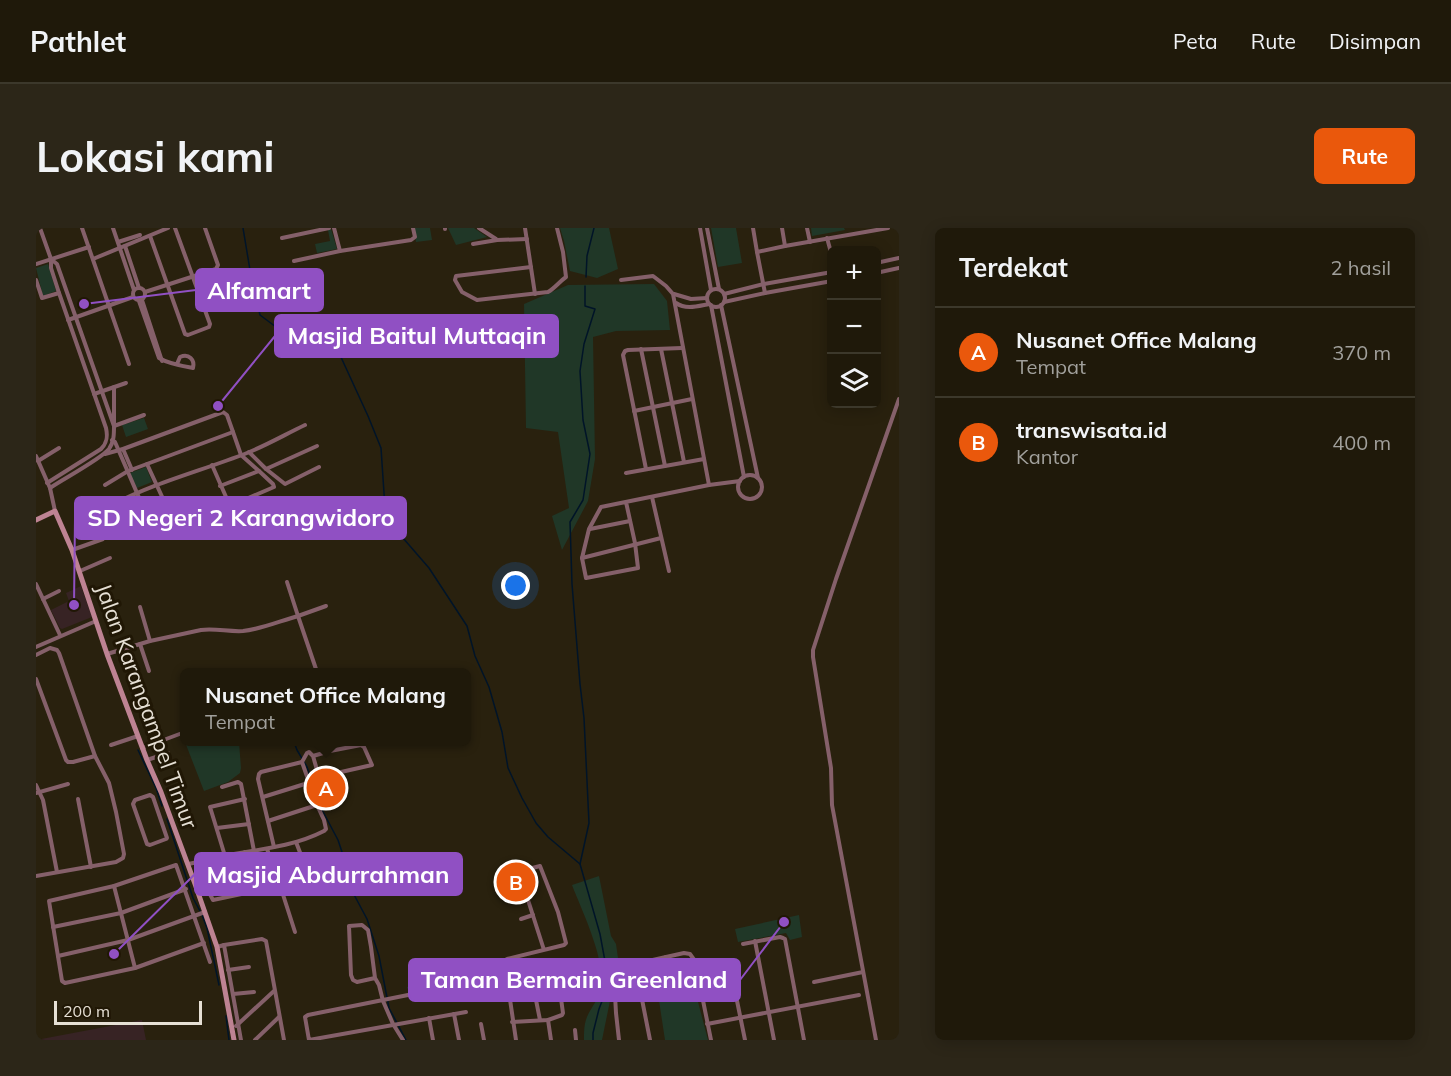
<!DOCTYPE html>
<html lang="id">
<head>
<meta charset="utf-8">
<style>
	:root { --surface:#1f190a; --page:#2c2618; --text:#f1f3f6; --muted:#a1a09c; --line:#3c382b; --accent:#ea580c }
	body { margin:0; font-family:Mulish,sans-serif; background:var(--page); color:var(--text) }
	.controls { position:absolute; right:18px; top:18px; display:grid; overflow:hidden; border-radius:9px; box-shadow:0 3px 15px #0003 }
	.controls button { width:54px; height:54px; display:grid; place-items:center; padding:0; border:0; border-bottom:2px solid var(--line); background:var(--surface); color:var(--text); font:30px sans-serif }
	.scale { position:absolute; left:18px; bottom:15px; width:148px; box-sizing:border-box; padding-left:6px; border:3px solid #e6e0d5; border-top:0; font-size:16px; line-height:21px; white-space:nowrap; color:#e6e0d5; -webkit-text-stroke:4px #201705; paint-order:stroke }
	.you { position:absolute; left:480px; top:358px; width:21px; height:21px; margin:-15px; border:4px solid #fff; border-radius:50%; background:#1a73e8; box-shadow:0 0 0 9px #1a73e833 }
	.badge { display:grid; place-items:center; width:39px; height:39px; border-radius:50%; background:var(--accent); color:#fff; font-size:20px; font-weight:700 }
	.pin { position:absolute; translate:-50% -50%; border:3px solid #fff; box-shadow:0 2px 6px #0006 }
	.popup { position:absolute; left:144px; top:440px; width:291px; height:78px; box-sizing:border-box; display:grid; place-content:center; border-radius:9px; background:var(--surface); filter:drop-shadow(0 2px 4px #0005); font-size:20px; white-space:nowrap; color:var(--muted) }
	.popup b { font-size:22px; color:var(--text) }
	.popup::after { content:''; position:absolute; left:50%; top:100%; margin-left:-12px; border:12px solid transparent; border-top-color:var(--surface) }
	.list { margin:0; padding:0; list-style:none }
	h2 { display:flex; justify-content:space-between; align-items:center; height:78px; margin:0; padding:0 24px; font-size:26px }
	h2 small { font-size:20px; font-weight:400; color:var(--muted) }
	.list li { display:grid; grid-template-columns:39px 1fr auto; gap:18px; align-items:center; box-sizing:border-box; height:90px; padding:0 24px; border-top:2px solid var(--line) }
	.list b { display:block; font-size:22px; white-space:nowrap }
	.list p { margin:0; font-size:20px; white-space:nowrap; color:var(--muted) }
	.list em { font-size:20px; font-style:normal; color:var(--muted) }
	.icon { flex:none; width:33px; height:33px; fill:none; stroke:currentColor; stroke-width:2; stroke-linecap:round; stroke-linejoin:round }
	.map { position:relative; flex:none; width:863px; height:812px; overflow:hidden; border-radius:9px }
	header { display:flex; align-items:center; gap:36px; box-sizing:border-box; height:84px; padding:0 30px; background:var(--surface); border-bottom:2px solid var(--line) }
	header strong { font-size:28px }
	nav { display:flex; gap:33px; margin-inline-start:auto; font-size:21px }
	.intro { display:flex; align-items:center; justify-content:space-between; box-sizing:border-box; height:144px; padding:0 36px }
	h1 { margin:0; font-size:42px }
	.button { padding:15px 27px; border-radius:9px; background:var(--accent); color:#fff; font-size:21px; font-weight:700 }
	main { display:flex; gap:36px; padding:0 36px }
	aside { flex:1; background:var(--surface); border-radius:9px; box-shadow:0 3px 15px #0003 }
	.map>svg:first-child { display:block }
	.education { fill:#372324 }
	.green { fill:#203727 }
	.lines { fill:none; stroke-linecap:round; stroke-linejoin:round }
	.stream { stroke:#001428; stroke-width:1.5 }
	.street { stroke:#85606a; stroke-width:4 }
	.secondary { stroke:#be8393; stroke-width:5 }
	.labels { text-anchor:middle; dominant-baseline:central; stroke-width:6; stroke-linejoin:round; paint-order:stroke }
	.street-label { font-size:22px; fill:#e6e0d5; stroke:#201705 }
	.leader { fill:none; stroke:#9050c3; stroke-width:2 }
	.callout-dot { fill:#9050c3; stroke:#201705; stroke-width:2 }
	.callout { fill:#9050c3; stroke:#9050c3; stroke-width:2 }
	.callout-label { font-size:24px; text-anchor:middle; font-weight:bold; fill:#fff }
</style>
</head>
<body>
<header>
<strong>Pathlet</strong>
<nav><a>Peta</a><a>Rute</a><a>Disimpan</a></nav>
</header>
<div class="intro"><h1>Lokasi kami</h1><a class="button">Rute</a></div>
<main>
<div class="map">
<svg width="863" height="812" viewBox="0 0 863 812">
	<rect width="100%" height="100%" fill="#29210e"/>
	<g class="education">
		<path d="M 45,358 L 56,389 L 26,401 L 24,400 L 15,382 L 33,373 L 30,365 Z"/>
		<path d="M 106,792 L 110,812 L 0,812 Z"/>
	</g>
	<g class="green">
		<path d="M 378,0 L 394,0 L 396,12 L 380,14 Z"/>
		<path d="M 412,0 L 438,0 L 451,9 L 420,17 Z"/>
		<path d="M 524,0 L 573,0 L 582,41 L 561,50 L 534,43 L 528,13 Z"/>
		<path d="M 675,0 L 700,0 L 706,35 L 682,39 Z"/>
		<path d="M 775,0 L 808,0 L 809,2 L 776,8 Z"/>
		<path d="M 295,1 L 301,21 L 281,25 L 279,16 L 294,13 L 292,2 Z"/>
		<path d="M 12,36 L 20,63 L 7,68 L 0,40 Z"/>
		<path d="M 618,56 L 631,73 L 634,102 L 580,103 L 557,109 L 559,231 L 552,273 L 526,322 L 516,288 L 533,280 L 522,204 L 490,200 L 488,76 L 532,57 Z"/>
		<path d="M 108,190 L 112,201 L 90,209 L 86,197 Z"/>
		<path d="M 110,239 L 116,254 L 101,260 L 94,245 Z"/>
		<path d="M 149,514 L 203,514 L 205,540 L 204,545 L 192,554 L 168,563 Z"/>
		<path d="M 563,648 L 575,708 L 580,716 L 585,751 L 575,768 L 566,812 L 548,812 C 548,804 548,796 551,789 C 555,779 564,770 565,760 C 570,732 546,683 536,657 Z"/>
		<path d="M 763,687 L 766,709 L 754,712 L 750,705 L 702,714 L 699,701 Z"/>
		<path d="M 416,748 L 418,757 L 373,764 L 371,759 Z"/>
		<path d="M 656,751 L 672,812 L 629,812 L 622,766 Z"/>
	</g>
	<g class="lines">
		<g class="stream">
			<path d="M 207,0 L 215,48 L 224,87 L 244,102 L 304,127 L 332,188 L 345,220 L 349,280 L 367,310 L 393,340 L 431,398 L 439,428 L 453,459 L 466,504 L 472,540 L 486,570 L 500,595 L 512,609 L 544,636"/>
			<path d="M 550,49 L 551,28 L 558,0"/>
			<path d="M 549,58 L 549,78 L 559,81 L 548,116 L 544,143 L 547,192 L 554,226 L 547,272 L 534,294 L 536,356 L 544,456 L 548,490 L 553,595 L 544,636 L 564,706 L 573,755 L 563,781 L 557,805 L 557,812"/>
			<path d="M 258,514 L 261,522 L 271,539 L 284,578 L 302,612 L 309,633 L 315,661 L 331,691 L 343,728 L 353,780 L 370,812"/>
			<path d="M 102,522 L 120,560 L 126,578"/>
			<path d="M 131,591 L 157,670 L 164,683"/>
			<path d="M 166,687 L 171,700 L 183,757"/>
			<path d="M 190,788 L 193,812"/>
		</g>
		<g class="street">
			<path d="M 4,0 L 15,31 L 15,40 L 23,65 L 70,200 C 72,209 71,215 65,221 L 11,255"/>
			<path d="M 46,0 L 93,136"/>
			<path d="M 77,0 L 98,62"/>
			<path d="M 298,0 L 304,23"/>
			<path d="M 409,0 L 409,1"/>
			<path d="M 443,0 L 460,11"/>
			<path d="M 489,0 L 499,66"/>
			<path d="M 664,0 L 675,62"/>
			<path d="M 671,0 L 683,61"/>
			<path d="M 717,0 L 721,24 L 749,18 L 746,0"/>
			<path d="M 771,0 L 774,14"/>
			<path d="M 114,8 L 149,106 L 152,107 L 173,99 L 174,96 L 139,0"/>
			<path d="M 246,10 L 293,0"/>
			<path d="M 791,10 L 796,28"/>
			<path d="M 82,14 L 104,7"/>
			<path d="M 437,16 L 461,12 L 491,11"/>
			<path d="M 89,18 L 103,60"/>
			<path d="M 749,18 L 852,0"/>
			<path d="M 721,24 L 729,65"/>
			<path d="M 57,31 L 132,0"/>
			<path d="M 258,33 L 304,23 L 375,12 L 379,9 L 377,0"/>
			<path d="M 840,35 L 863,30"/>
			<path d="M 0,36 L 53,19"/>
			<path d="M 495,39 L 420,48 L 419,52 L 426,64 L 441,72 L 512,64 C 519,60 523,54 530,49 L 527,24 L 521,0"/>
			<path d="M 840,45 L 863,40"/>
			<path d="M 0,52 L 6,70 L 23,65"/>
			<path d="M 585,52 L 617,48 L 630,58 L 637,66 L 673,257"/>
			<circle cx="103" cy="66" r="6"/>
			<circle cx="680" cy="70" r="9"/>
			<path d="M 109,64 L 180,41 L 182,37 L 169,0"/>
			<path d="M 638,66 L 655,71 L 671,70"/>
			<path d="M 688,66 L 728,56 L 796,44"/>
			<path d="M 106,72 L 126,133"/>
			<path d="M 103,73 L 123,130 C 133,136 146,138 157,140 C 159,132 153,125 144,129 L 141,136"/>
			<path d="M 688,74 L 729,65 L 796,53"/>
			<path d="M 640,75 C 650,82 662,78 673,76"/>
			<path d="M 675,77 L 708,249"/>
			<path d="M 685,77 L 722,250"/>
			<path d="M 32,92 L 97,69"/>
			<path d="M 605,121 L 629,238"/>
			<path d="M 625,121 L 648,234"/>
			<path d="M 78,159 L 78,198 L 108,187"/>
			<path d="M 58,166 L 90,155"/>
			<path d="M 598,183 L 656,171"/>
			<path d="M 76,212 L 79,214 L 120,309 L 122,310 L 138,302 L 140,299 L 111,236"/>
			<path d="M 87,221 L 96,242"/>
			<path d="M 213,224 L 230,241 L 249,256 L 283,239"/>
			<path d="M 69,226 L 87,221 L 187,184 L 191,187 L 197,204"/>
			<path d="M 0,228 L 14,260 L 19,283"/>
			<path d="M 2,233 L 23,220"/>
			<path d="M 176,237 L 194,278 L 238,259 L 237,256 L 223,243"/>
			<path d="M 230,241 L 281,218"/>
			<path d="M 610,241 L 587,127 L 589,123 L 592,122 L 646,120"/>
			<path d="M 590,245 L 668,231"/>
			<circle cx="714" cy="259" r="12"/>
			<path d="M 69,257 L 92,243 L 197,204 L 205,227 L 223,243 L 184,258"/>
			<path d="M 14,260 C 27,251 65,231 73,221 C 78,214 78,206 78,198 L 21,36 L 16,32"/>
			<path d="M 616,269 L 633,343"/>
			<path d="M 590,274 L 599,315 L 602,340 L 550,350 L 546,330 L 553,301 L 565,279 L 673,257 L 704,253"/>
			<path d="M 76,277 C 120,254 165,243 211,225 C 231,217 250,206 269,197"/>
			<path d="M 554,301 L 594,293"/>
			<path d="M 36,322 L 67,311"/>
			<path d="M 546,330 L 625,310"/>
			<path d="M 44,343 L 74,330"/>
			<path d="M 251,354 L 262,388 L 290,378"/>
			<path d="M 0,356 L 24,407"/>
			<path d="M 7,371 L 23,363"/>
			<path d="M 104,379 L 114,413"/>
			<path d="M 104,416 L 113,443"/>
			<path d="M 0,419 L 60,393"/>
			<path d="M 71,426 L 114,413 L 165,402 C 179,400 193,404 207,403 C 226,401 244,393 262,388 L 281,444"/>
			<path d="M 0,427 L 14,420 L 21,422 L 23,425 L 59,528 L 73,555 L 80,584 L 88,626 L 87,630 L 80,634 L 0,648"/>
			<path d="M 0,451 L 30,532 L 32,534 L 37,534 L 59,528"/>
			<path d="M 290,514 L 294,523"/>
			<path d="M 75,517 L 102,508"/>
			<path d="M 106,520 L 149,504"/>
			<path d="M 111,532 L 132,525"/>
			<path d="M 0,557 L 7,572 L 21,644"/>
			<path d="M 186,559 L 202,554 L 205,556 L 218,623"/>
			<path d="M 0,565 L 32,556"/>
			<path d="M 114,567 L 117,569 L 131,610 L 130,611 L 114,617 L 111,616 L 97,576 L 99,572 Z"/>
			<path d="M 227,569 L 272,555"/>
			<path d="M 42,571 L 55,639"/>
			<path d="M 232,593 L 281,577"/>
			<path d="M 181,600 L 213,596"/>
			<path d="M 238,619 L 222,551 L 223,546 L 225,544 L 266,534 L 271,525 L 273,524 L 277,528 L 283,549 L 336,537 L 328,519 L 325,517 L 294,523 L 277,528"/>
			<path d="M 231,621 L 242,651 L 259,704"/>
			<path d="M 209,624 L 222,662"/>
			<path d="M 189,628 L 174,579 L 209,571"/>
			<path d="M 161,634 L 167,653 L 177,672 L 244,658"/>
			<path d="M 152,636 C 160,635 167,632 175,630 C 213,622 253,621 288,603 L 290,601 L 288,592 L 281,577 L 266,534"/>
			<path d="M 242,651 L 266,644 L 268,642 L 265,627 L 260,614"/>
			<path d="M 159,656 L 215,644"/>
			<path d="M 78,658 L 99,740"/>
			<path d="M 485,691 L 497,687"/>
			<path d="M 17,699 L 85,685 L 150,661"/>
			<path d="M 719,713 L 738,812"/>
			<path d="M 168,715 L 99,740 L 29,755 L 26,753 L 13,673 L 78,658 L 140,637 L 174,734"/>
			<path d="M 707,716 L 744,709 L 747,710 L 749,711 L 768,812"/>
			<path d="M 188,717 L 226,711 L 230,713 L 248,812"/>
			<path d="M 181,719 L 188,717 L 205,812"/>
			<path d="M 22,728 L 92,712 L 169,684"/>
			<path d="M 587,738 L 599,736"/>
			<path d="M 192,742 L 213,739"/>
			<path d="M 462,749 C 463,741 463,734 471,731 L 528,717 L 530,715 L 522,684 L 504,638 L 485,643 L 484,647 L 508,722"/>
			<path d="M 339,750 L 321,754 L 317,752 L 315,747 L 313,698 L 326,697 L 332,702 L 335,719 L 339,750 L 343,757 L 347,773 L 357,796 L 367,812"/>
			<path d="M 778,754 L 827,744"/>
			<path d="M 635,755 L 630,729 L 648,725 L 654,726 L 659,733 L 675,812"/>
			<path d="M 699,763 L 709,812"/>
			<path d="M 197,766 L 218,764"/>
			<path d="M 579,767 L 580,785 L 583,812"/>
			<path d="M 430,784 L 273,812 L 269,789 L 272,787 L 462,749 L 467,752 L 472,758 L 480,812"/>
			<path d="M 418,786 L 423,812"/>
			<path d="M 393,790 L 397,812"/>
			<path d="M 504,792 L 496,752 L 542,745"/>
			<path d="M 512,792 L 515,812"/>
			<path d="M 476,794 L 512,792 L 526,787 L 527,785 L 522,749"/>
			<path d="M 445,796 L 448,812"/>
			<path d="M 671,796 L 823,767"/>
			<path d="M 200,798 L 238,763"/>
			<path d="M 539,802 L 540,812"/>
			<path d="M 219,812 L 243,789"/>
			<path d="M 614,812 L 599,736 L 630,729"/>
			<path d="M 840,812 L 796,577 L 795,540 L 777,429 L 777,422 L 800,351 L 863,171"/>
		</g>
		<path class="secondary" d="M 0,292 L 19,283 L 36,322 L 71,426 L 111,532 L 125,564 L 159,656 L 181,719 L 198,812"/>
	</g>
	<g class="labels">
		<g class="street-label">
			<text transform="translate(111 478) rotate(70)">Jalan Karangampel Timur</text>
		</g>
	</g>
	<path class="leader" d="M48 76L160 62M182 178L239 108M38 377L39 290M78 726L159 646M748 694L704 752"/>
	<g class="callout-dot">
		<circle cx="48" cy="76" r="6"/>
		<circle cx="182" cy="178" r="6"/>
		<circle cx="38" cy="377" r="6"/>
		<circle cx="78" cy="726" r="6"/>
		<circle cx="748" cy="694" r="6"/>
	</g>
	<g class="callout">
		<rect x="160" y="41" width="127" height="42" rx="6"/>
		<rect x="239" y="87" width="283" height="42" rx="6"/>
		<rect x="39" y="269" width="331" height="42" rx="6"/>
		<rect x="159" y="625" width="267" height="42" rx="6"/>
		<rect x="373" y="731" width="331" height="42" rx="6"/>
	</g>
	<g class="callout-label">
		<text x="223" y="71">Alfamart</text>
		<text x="381" y="116">Masjid Baitul Muttaqin</text>
		<text x="205" y="298">SD Negeri 2 Karangwidoro</text>
		<text x="292" y="655">Masjid Abdurrahman</text>
		<text x="538" y="760">Taman Bermain Greenland</text>
	</g>
</svg>
<div class="controls">
<button>+</button>
<button>−</button>
<button><svg class="icon" aria-label="layers" viewBox="0 0 24 24"><path d="M12 4l9 5-9 5-9-5zM3 14l9 5 9-5"/></svg></button>
</div>
<div class="scale">200 m</div>
<div class="you"></div>
<div class="pin badge" style="left:290px;top:560px">A</div>
<div class="popup"><b>Nusanet Office Malang</b>Tempat</div>
<div class="pin badge" style="left:480px;top:654px">B</div>
</div>
<aside>
<h2>Terdekat<small>2 hasil</small></h2>
<ul class="list">
<li><span class="badge">A</span><div><b>Nusanet Office Malang</b><p>Tempat</p></div><em>370 m</em></li>
<li><span class="badge">B</span><div><b>transwisata.id</b><p>Kantor</p></div><em>400 m</em></li>
</ul>
</aside>
</main>
</body>
</html>
